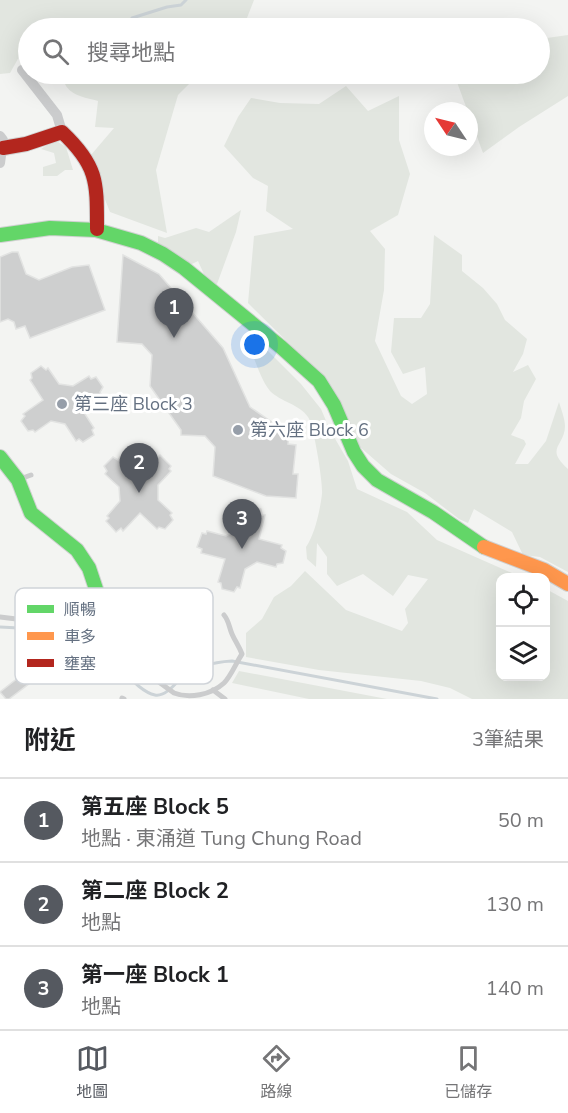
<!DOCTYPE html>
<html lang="zh-TW">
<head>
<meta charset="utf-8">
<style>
	:root { --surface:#fff; --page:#f2f2f2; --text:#202124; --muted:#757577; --line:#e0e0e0; --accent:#555960 }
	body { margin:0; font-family:"Nunito Sans","Noto Sans TC",sans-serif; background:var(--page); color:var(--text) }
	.controls { position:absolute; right:18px; bottom:18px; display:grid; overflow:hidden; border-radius:12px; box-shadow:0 6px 24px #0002 }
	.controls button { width:54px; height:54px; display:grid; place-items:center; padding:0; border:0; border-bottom:2px solid var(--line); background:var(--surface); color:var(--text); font:30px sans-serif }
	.compass { position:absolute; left:424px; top:102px; width:54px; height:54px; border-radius:50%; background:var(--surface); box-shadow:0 6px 24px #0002; rotate:305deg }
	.you { position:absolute; left:255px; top:345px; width:21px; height:21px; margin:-15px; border:4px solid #fff; border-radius:50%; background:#1a73e8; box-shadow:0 0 0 9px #1a73e833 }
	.badge { display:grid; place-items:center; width:39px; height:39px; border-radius:50%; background:var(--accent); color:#fff; font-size:20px; font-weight:700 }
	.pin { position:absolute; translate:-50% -50px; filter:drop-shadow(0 2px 3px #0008) }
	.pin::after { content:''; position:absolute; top:32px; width:21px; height:18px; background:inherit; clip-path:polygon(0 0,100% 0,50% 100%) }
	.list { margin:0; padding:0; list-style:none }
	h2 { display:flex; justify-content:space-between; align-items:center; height:78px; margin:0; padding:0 24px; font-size:26px }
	h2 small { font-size:20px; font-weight:400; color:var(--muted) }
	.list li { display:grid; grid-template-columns:39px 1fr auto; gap:18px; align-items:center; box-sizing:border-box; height:84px; padding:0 24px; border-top:2px solid var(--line) }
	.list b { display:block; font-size:22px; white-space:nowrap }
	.list p { margin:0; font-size:20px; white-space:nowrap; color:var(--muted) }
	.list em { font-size:20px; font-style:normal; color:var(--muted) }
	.icon { flex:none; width:33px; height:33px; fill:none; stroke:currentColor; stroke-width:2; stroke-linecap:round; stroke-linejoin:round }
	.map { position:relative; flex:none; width:568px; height:699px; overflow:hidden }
	.search { position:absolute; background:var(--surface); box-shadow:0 6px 24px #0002; left:18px; right:18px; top:18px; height:66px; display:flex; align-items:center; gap:15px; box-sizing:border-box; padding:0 21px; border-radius:33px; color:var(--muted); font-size:22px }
	.sheet { height:330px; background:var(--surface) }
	nav { display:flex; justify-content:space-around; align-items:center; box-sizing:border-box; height:84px; border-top:2px solid var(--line); background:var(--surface); font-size:16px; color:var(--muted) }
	nav a { display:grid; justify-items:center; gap:3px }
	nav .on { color:var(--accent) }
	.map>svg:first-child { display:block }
	.green { fill:#e2e6e0 }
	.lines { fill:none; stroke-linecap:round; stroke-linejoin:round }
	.stream { stroke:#ccd3d7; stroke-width:3 }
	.building { fill:#cecfcf; stroke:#e2e3e2; stroke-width:1.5 }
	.fast-casing { stroke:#d0d1d1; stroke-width:16 }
	.slow-casing { stroke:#d0d1d1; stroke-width:16 }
	.jam-casing { stroke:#d0d1d1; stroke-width:16 }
	.lane { stroke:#cbcccd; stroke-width:5 }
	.street { stroke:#cbcccd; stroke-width:10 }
	.fast { stroke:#63d668; stroke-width:14 }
	.slow { stroke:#ff974d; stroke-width:14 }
	.jam { stroke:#b3261e; stroke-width:14 }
	.poi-dot { fill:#969ea9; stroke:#fff; stroke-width:2 }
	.labels { text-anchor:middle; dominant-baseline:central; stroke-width:6; stroke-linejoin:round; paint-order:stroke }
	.poi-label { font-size:18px; fill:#647081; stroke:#fff; text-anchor:start }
	.key { fill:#fff; stroke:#d0d4d9; stroke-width:1.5 }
	.key-label { font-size:16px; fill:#647081 }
</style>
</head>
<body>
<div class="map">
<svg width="568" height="699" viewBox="0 0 568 699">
	<rect width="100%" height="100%" fill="#f3f4f2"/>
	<g class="green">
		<path d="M 0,0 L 254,0 L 243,28 L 28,28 L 28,52 L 19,57 L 10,73 L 0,74 Z"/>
		<path d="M 568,35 L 568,96 L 519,127 L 483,153 L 454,74 L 540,74 L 540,39 Z"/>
		<path d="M 62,74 L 199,74 L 178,95 L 156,170 L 167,233 L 110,212 L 100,187 L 85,162 L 114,128 L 95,127 L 98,101 C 80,96 65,95 62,74 Z"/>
		<path d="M 346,86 L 368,111 L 399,96 L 399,140 L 410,174 L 398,215 L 370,231 L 385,249 L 384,290 L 375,341 L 401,396 L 412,404 L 427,394 L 425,367 L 403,374 L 391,352 L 394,318 L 421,318 L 430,304 L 434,235 L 462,255 L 462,271 L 483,288 L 497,304 L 505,320 L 527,339 L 523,354 L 513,372 L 528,365 L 536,379 L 524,401 L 521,418 L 511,435 L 524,440 L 526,444 L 515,464 L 528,464 L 546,441 L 559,402 C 561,409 565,419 565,426 C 565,446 544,448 568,469 L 568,572 L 540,557 L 523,555 L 512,532 L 474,509 L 468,523 L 459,519 L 425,493 L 391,474 L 360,447 L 318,372 L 248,303 L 254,236 L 293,229 L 266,211 L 268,186 L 253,178 L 224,146 L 238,117 L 251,98 L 280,103 L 319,104 Z"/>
		<path d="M 55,140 L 66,147 L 73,170 L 65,170 L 57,176 L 43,176 L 43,167 L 56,163 L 54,153 L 41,149 Z"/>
		<path d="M 241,210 L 236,232 L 217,284 L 208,283 L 198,261 L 188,266 L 158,244 L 158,236 L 165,238 L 196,228 L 209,232 Z"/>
		<path d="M 250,349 L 268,351 L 301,384 L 321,409 L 330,430 L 348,461 L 357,489 L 407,512 L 437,540 L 521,577 L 500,578 L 500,676 L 546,676 L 546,589 L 568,601 L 568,699 L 472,699 L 450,688 L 421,681 L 319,670 L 246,657 L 246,633 L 262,619 L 274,597 L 291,586 L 305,571 L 346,610 L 402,631 L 408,623 L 405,609 L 428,579 L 408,575 L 393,596 L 363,574 L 337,586 L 327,574 L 327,557 L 317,543 L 316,567 L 307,559 L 306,547 C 315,534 320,510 322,494 C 323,483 314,426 308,417 C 299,404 281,402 270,391 C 261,380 256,362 250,349 Z"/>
		<path d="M 239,671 L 387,699 L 309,699 L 232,683 Z"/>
	</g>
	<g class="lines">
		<g class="stream">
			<path d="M 125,28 L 132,18 L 167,7 L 181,5 L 186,0"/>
			<path d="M 107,78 L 107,74"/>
			<path d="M 0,627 C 33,628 82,637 109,658 C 122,668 139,692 155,695 C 165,697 175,684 181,678 C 196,666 213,662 232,661 L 437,699"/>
		</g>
	</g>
	<g class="building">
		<path d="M 12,252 L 18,252 L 26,274 L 39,280 L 72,267 L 89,265 L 105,310 L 30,338 L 25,326 L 16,329 L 14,322 L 8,319 L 0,322 L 0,257 Z"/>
		<path d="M 123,255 L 159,274 L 223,348 L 250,407 L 289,434 L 288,444 L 296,445 L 293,474 L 298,474 L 296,498 L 266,496 L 213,476 L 215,447 L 205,436 L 181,435 L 181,430 L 150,386 L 152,355 L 142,344 L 117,342 Z"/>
		<path d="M 41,366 L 46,370 L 48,368 L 59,384 L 73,386 L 89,376 L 91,379 L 96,377 L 103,387 L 100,392 L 101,394 L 81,408 L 94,428 L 92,430 L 94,435 L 83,442 L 79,439 L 76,441 L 65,424 L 51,421 L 35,432 L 33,430 L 28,431 L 21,421 L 25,416 L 23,414 L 43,400 L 30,380 L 32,378 L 31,373 Z"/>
		<path d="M 160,455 L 171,466 L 169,469 L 171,471 L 158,485 L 158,500 L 172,513 L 170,515 L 173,520 L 165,529 L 159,527 L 157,529 L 140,513 L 123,531 L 121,528 L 116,532 L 106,521 L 109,518 L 107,516 L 120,501 L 119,487 L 105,474 L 107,471 L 104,466 L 113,457 L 118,460 L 120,457 L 138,474 L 154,456 L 157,458 Z"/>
		<path d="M 249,506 L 261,509 L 262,515 L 265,515 L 259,539 L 282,545 L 281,548 L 286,551 L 283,563 L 277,564 L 276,567 L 257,562 L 245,569 L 240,588 L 237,587 L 234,592 L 222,589 L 221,583 L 218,582 L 225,559 L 201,553 L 202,549 L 197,547 L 202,533 L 206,534 L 207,531 L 226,536 L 238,529 L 243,510 L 246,511 Z"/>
		<path d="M 23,674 L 30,683 L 9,699 L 6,699 L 0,692 Z"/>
	</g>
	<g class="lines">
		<g class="fast-casing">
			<g id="fast">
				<path d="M 0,235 L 50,228 L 96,230 L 141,243 L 163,254 L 184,268 L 281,347 L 319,381 L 334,405 L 354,452 L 363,466 L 377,480 L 433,512 L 484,547"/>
				<path d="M 0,457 L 18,480 L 31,513 L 77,550 L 89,568 L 102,607 L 102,625 L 98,638"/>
			</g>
		</g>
		<g class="slow-casing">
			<path id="slow" d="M 484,547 L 544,570 L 568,584"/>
		</g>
		<g class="jam-casing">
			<path id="jam" d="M 3,148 L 26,144 L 62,132 C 98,166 97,182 97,229"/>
		</g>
		<g class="lane">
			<path d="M 20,479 L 31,475"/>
			<path d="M 0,617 L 49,623 L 98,638 L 174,693 C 189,699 211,695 224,683 C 231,676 236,663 242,654 C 239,646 235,641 232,634 C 229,627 229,621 224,615"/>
			<path d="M 213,690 L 225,699"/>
			<path d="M 122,698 L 124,699"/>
		</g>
		<g class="street">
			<path d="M 22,70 L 57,115 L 62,132"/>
			<path d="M 0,136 L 3,140 L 0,163"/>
		</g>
		<use href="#fast" class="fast"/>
		<use href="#slow" class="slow"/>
		<use href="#jam" class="jam"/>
	</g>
	<g class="poi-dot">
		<circle cx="62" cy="404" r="6"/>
		<circle cx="238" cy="430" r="6"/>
	</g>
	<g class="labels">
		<g class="poi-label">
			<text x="74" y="404">第三座 Block 3</text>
			<text x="250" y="430">第六座 Block 6</text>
		</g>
	</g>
	<rect x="15" y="588" width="198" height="96" rx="9" class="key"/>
	<rect x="27" y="605" width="27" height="8" fill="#63d668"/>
	<rect x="27" y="632" width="27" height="8" fill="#ff974d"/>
	<rect x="27" y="659" width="27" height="8" fill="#b3261e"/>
	<g class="key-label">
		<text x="64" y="615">順暢</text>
		<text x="64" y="642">車多</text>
		<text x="64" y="669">壅塞</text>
	</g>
</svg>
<div class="controls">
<button><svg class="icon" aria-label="locate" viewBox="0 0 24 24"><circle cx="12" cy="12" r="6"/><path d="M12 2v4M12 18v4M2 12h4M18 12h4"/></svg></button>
<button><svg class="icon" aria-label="layers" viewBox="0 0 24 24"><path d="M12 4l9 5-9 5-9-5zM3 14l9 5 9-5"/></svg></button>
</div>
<svg class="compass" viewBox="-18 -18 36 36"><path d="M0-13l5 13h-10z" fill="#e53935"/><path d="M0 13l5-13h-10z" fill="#757577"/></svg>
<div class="you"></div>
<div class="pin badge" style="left:174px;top:338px">1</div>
<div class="pin badge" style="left:139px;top:493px">2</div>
<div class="pin badge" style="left:242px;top:549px">3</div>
<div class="search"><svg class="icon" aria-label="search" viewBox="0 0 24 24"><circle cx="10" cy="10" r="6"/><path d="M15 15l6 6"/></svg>搜尋地點</div>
</div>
<section class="sheet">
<h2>附近<small>3筆結果</small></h2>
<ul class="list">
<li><span class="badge">1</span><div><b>第五座 Block 5</b><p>地點 · 東涌道 Tung Chung Road</p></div><em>50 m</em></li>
<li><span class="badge">2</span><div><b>第二座 Block 2</b><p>地點</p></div><em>130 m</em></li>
<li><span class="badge">3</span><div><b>第一座 Block 1</b><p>地點</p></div><em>140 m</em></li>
</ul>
</section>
<nav>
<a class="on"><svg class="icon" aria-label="map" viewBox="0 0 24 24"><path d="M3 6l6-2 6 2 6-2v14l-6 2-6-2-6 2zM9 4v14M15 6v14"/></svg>地圖</a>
<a><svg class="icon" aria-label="directions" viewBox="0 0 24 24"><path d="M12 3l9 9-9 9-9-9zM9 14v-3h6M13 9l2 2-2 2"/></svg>路線</a>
<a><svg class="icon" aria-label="saved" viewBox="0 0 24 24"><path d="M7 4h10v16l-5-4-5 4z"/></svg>已儲存</a>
</nav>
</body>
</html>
